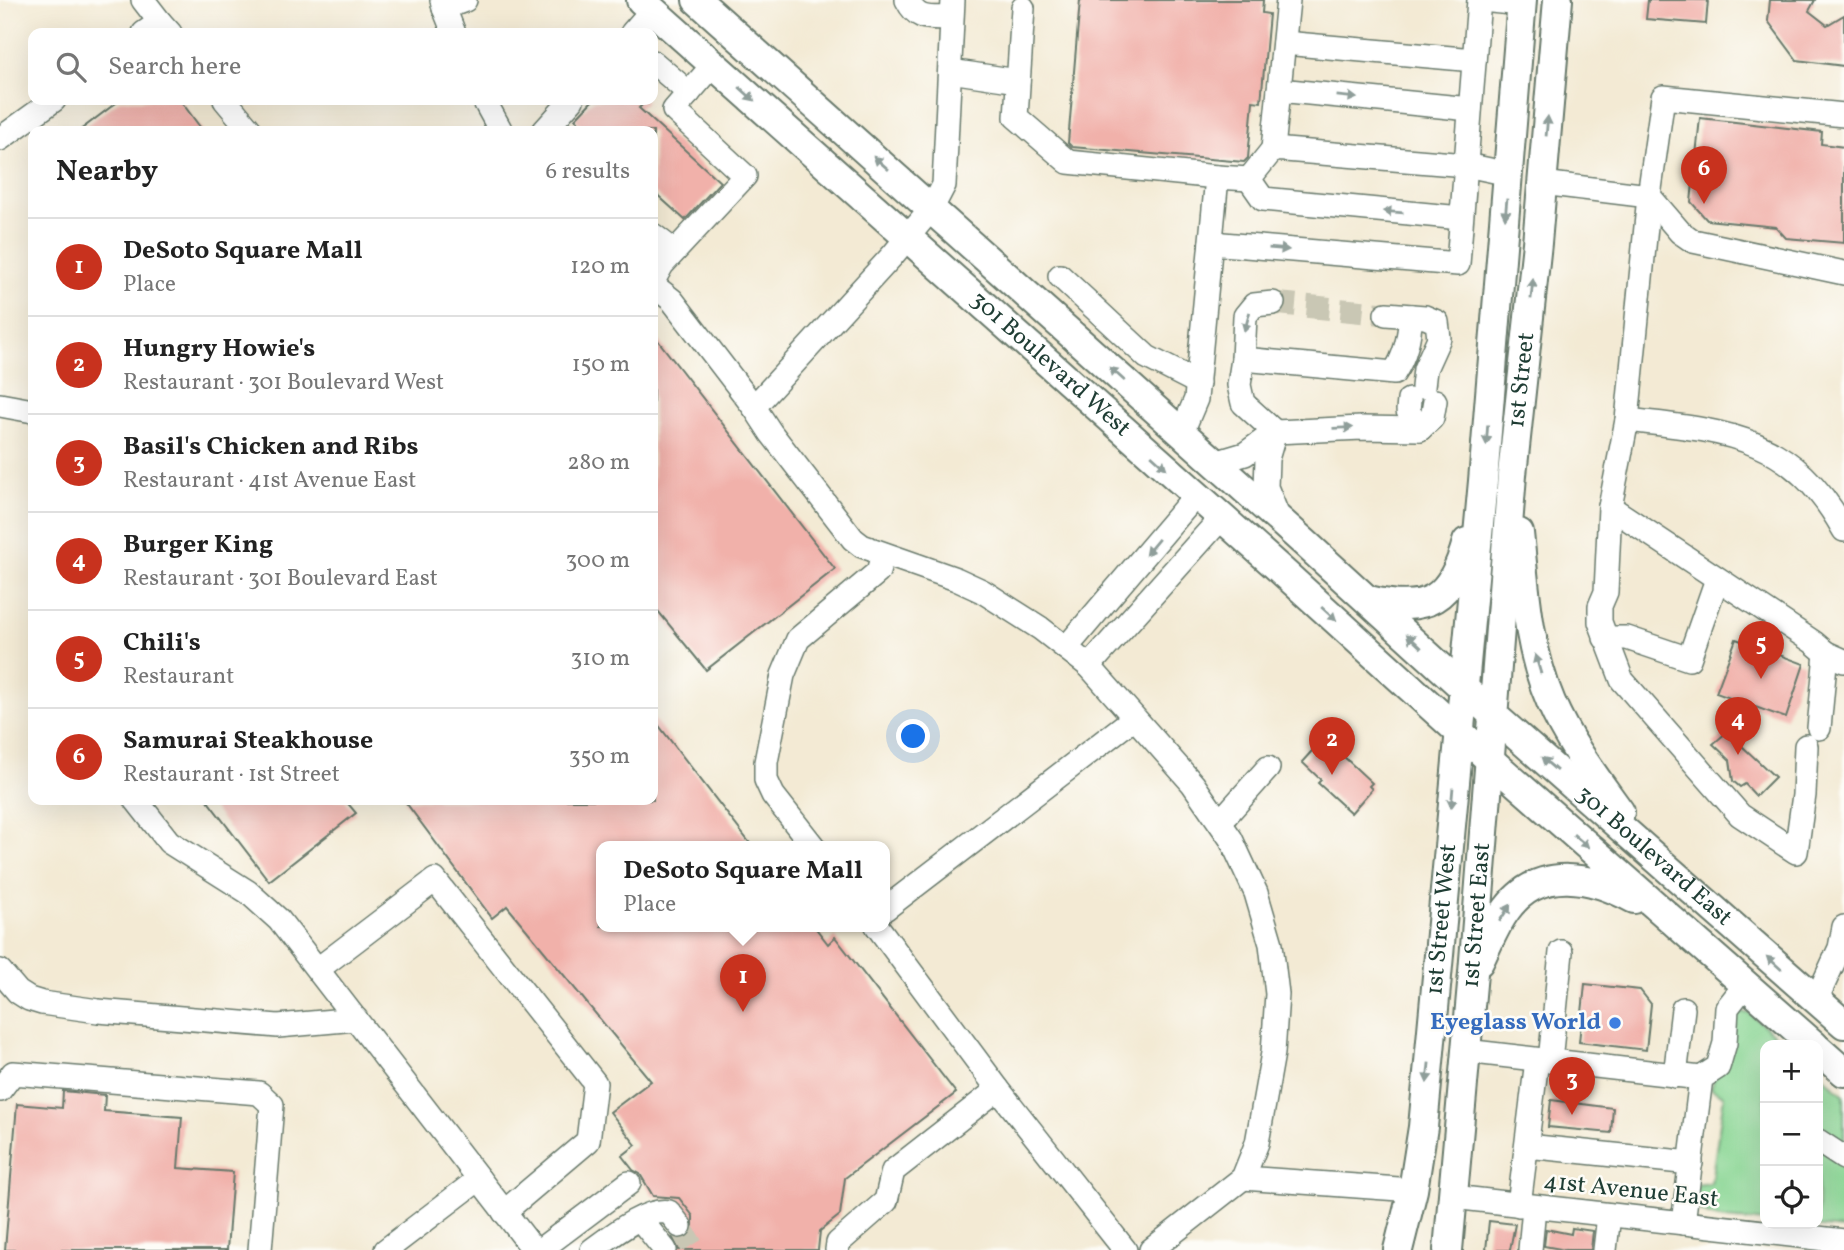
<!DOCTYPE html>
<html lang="en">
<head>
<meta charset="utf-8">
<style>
	:root { --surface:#fff; --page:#f6f6f6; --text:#222; --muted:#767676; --line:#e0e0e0; --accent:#c8321e }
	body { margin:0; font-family:Vollkorn,serif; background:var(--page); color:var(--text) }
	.controls { position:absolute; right:21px; bottom:21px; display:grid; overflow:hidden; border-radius:14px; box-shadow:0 7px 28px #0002 }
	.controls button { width:63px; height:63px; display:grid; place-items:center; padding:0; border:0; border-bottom:2px solid var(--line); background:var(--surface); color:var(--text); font:35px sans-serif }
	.you { position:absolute; left:914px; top:737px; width:24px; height:24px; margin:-18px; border:5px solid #fff; border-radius:50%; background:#1a73e8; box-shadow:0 0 0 10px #1a73e833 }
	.badge { display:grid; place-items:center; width:46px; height:46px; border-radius:50%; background:var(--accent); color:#fff; font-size:23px; font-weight:700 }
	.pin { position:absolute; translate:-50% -58px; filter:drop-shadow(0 2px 4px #0008) }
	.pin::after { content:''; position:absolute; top:37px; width:24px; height:21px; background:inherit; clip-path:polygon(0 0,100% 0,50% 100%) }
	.popup { position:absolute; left:596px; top:841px; width:294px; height:91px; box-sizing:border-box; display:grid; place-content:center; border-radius:14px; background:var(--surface); filter:drop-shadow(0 2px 5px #0005); font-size:23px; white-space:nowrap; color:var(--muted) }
	.popup b { font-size:26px; color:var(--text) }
	.popup::after { content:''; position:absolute; left:50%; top:100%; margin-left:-14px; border:14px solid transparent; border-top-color:var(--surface) }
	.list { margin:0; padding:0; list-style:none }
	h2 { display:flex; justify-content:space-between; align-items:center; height:91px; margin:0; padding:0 28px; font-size:30px }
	h2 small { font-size:23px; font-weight:400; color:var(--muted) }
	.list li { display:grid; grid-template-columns:46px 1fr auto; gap:21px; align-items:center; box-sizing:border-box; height:98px; padding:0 28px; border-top:2px solid var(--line) }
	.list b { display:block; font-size:26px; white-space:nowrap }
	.list p { margin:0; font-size:23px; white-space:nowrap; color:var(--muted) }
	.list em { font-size:23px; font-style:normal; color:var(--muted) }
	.icon { flex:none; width:38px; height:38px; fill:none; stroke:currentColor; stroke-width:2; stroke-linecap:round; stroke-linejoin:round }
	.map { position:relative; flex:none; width:1844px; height:1250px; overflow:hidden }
	.search { position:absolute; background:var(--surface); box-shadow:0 7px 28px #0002; left:28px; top:28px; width:630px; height:77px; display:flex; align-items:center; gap:18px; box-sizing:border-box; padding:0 24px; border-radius:14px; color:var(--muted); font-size:26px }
	.panel { position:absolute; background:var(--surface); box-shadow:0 7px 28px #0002; left:28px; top:126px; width:630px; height:679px; border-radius:14px }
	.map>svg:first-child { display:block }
	.green { fill:#8ad694; stroke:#548a64; stroke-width:2 }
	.building { fill:#f1b1aa }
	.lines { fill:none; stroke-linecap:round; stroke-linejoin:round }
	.minor-tunnel { stroke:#c9c7b4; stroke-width:23; stroke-dasharray:23 11; stroke-linecap:butt }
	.minor-casing { stroke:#697a6c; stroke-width:26 }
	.major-casing { stroke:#697a6c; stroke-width:32 }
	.minor { stroke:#fff; stroke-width:23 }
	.major { stroke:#fff; stroke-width:28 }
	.oneway { fill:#8f9e9a }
	.shop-dot { fill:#3f7fe0; stroke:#fdfcf7; stroke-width:2.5 }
	.labels { text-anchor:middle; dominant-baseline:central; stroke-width:5; stroke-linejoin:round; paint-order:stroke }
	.street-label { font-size:24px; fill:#1f3d34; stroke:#fdfcf7 }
	.shop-label { font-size:24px; font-weight:bold; fill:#366cbe; stroke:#fdfcf7; text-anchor:end }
</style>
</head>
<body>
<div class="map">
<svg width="1844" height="1250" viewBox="0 0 1844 1250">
	<rect width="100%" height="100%" fill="#fdfcf7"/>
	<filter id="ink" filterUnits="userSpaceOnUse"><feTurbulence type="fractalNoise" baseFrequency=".0143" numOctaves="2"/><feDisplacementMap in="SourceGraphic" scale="14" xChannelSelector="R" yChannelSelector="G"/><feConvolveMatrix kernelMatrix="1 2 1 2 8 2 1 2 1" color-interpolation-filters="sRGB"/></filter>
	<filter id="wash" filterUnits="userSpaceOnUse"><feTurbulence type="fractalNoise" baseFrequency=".00686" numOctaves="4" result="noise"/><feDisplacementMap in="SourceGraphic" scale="28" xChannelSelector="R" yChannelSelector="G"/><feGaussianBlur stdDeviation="1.57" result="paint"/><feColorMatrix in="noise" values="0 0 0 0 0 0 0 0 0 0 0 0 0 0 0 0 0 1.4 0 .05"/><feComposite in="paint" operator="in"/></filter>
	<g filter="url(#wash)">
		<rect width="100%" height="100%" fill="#f3ead4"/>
		<g class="green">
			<path d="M 1739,1013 L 1749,1013 L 1787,1045 L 1765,1045 L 1765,1222 C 1745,1219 1710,1223 1695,1206 L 1696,1185 L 1711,1183 L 1724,1096 L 1711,1089 L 1733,1020 Z"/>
			<path d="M 1818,1072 L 1844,1095 L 1844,1229 L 1787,1224 L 1818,1224 Z"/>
		</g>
		<g id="blocks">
			<g class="building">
				<path d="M 1080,0 L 1263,0 L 1262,13 L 1269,14 L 1261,102 L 1253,101 L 1248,158 L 1244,162 L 1072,147 L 1068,143 Z"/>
				<path d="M 1648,0 L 1708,0 L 1706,24 L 1646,19 Z"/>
				<path d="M 1770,0 L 1815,0 L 1809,11 L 1827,25 L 1844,15 L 1844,66 L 1797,60 L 1768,21 Z"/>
				<path d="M 120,100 L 180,100 L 203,131 L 79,131 Z"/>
				<path d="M 593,100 L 647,100 L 639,108 L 720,182 L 685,220 L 653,191 L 653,131 L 588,131 L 575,119 Z"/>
				<path d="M 1700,118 L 1822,132 L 1821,144 L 1844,147 L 1844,243 L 1786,238 L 1776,227 L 1707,220 L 1691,202 Z"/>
				<path d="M 653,334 L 835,569 L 706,670 L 653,605 Z"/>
				<path d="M 1736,639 L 1804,664 L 1786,718 L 1716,693 Z"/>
				<path d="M 653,718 L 752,846 L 601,846 L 601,926 L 814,926 L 828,944 L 835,937 L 956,1093 L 845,1178 L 840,1215 L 820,1231 L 818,1250 L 679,1250 L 673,1238 L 681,1240 L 689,1237 L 693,1231 L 693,1216 L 679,1198 L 653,1196 L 640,1174 L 633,1170 L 622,1156 L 636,1145 L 610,1112 L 651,1081 L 507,906 L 492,918 L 404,800 L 653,800 Z"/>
				<path d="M 1727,732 L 1775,777 L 1756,796 L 1745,784 L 1740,787 L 1733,781 L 1730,760 L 1713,744 Z"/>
				<path d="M 1320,742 L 1338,759 L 1342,755 L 1372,783 L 1369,786 L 1372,789 L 1351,813 L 1318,783 L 1321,780 L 1302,762 Z"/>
				<path d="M 207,800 L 345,800 L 356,813 L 269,881 Z"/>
				<path d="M 1585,984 L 1640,990 L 1651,1004 L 1646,1050 L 1579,1042 Z"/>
				<path d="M 63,1091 L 105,1095 L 104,1111 L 182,1117 L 178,1168 L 233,1172 L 227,1250 L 5,1250 L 17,1104 L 62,1108 Z"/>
				<path d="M 1551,1100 L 1613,1108 L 1611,1133 L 1548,1127 Z"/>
				<path d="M 1489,1221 L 1515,1224 L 1510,1250 L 1486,1250 Z"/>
				<path d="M 1572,1228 L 1593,1231 L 1591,1250 L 1566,1250 L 1544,1246 L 1546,1229 L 1571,1234 Z"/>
			</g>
		</g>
	</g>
	<g filter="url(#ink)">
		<use href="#blocks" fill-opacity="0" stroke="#697a6c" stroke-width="2"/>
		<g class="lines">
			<g class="minor-tunnel">
				<path d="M 1273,303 L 1386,314"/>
				<path d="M 680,1226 L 694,1250"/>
			</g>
			<g class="minor-casing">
				<g id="minor">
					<path d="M 143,0 L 160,22"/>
					<path d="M 442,0 L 444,8 L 465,0"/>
					<path d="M 907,0 C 918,22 930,17 951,18"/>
					<path d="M 953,0 L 944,185 L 932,208 L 892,256 L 754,407 L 771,433 L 853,539 L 862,546 L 956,579 L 982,591 L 1040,628 L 1089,666 L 1193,784 L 1231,839 L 1256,893 L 1271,944 L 1277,994 L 1273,1053 L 1257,1143 L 1243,1178 L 1151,1250"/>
					<path d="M 1481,0 L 1522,4"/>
					<path d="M 444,8 L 454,33"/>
					<path d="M 1023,8 L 1016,117 L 1068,162 L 1217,177 L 1196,399 L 1182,432"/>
					<path d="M 144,33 L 160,22 L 170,33"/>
					<path d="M 632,33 L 652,10"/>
					<path d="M 1284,43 L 1474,60"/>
					<path d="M 653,62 L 689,93"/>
					<path d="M 950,71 L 1018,81"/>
					<path d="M 1279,90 L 1470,109"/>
					<path d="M 225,100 L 251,131"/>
					<path d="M 484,100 L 501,131"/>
					<path d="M 1844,115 L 1663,97 L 1649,196 L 1680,232 L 1693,241 L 1844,273"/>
					<path d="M 544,131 L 572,100"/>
					<path d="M 0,139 L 54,100"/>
					<path d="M 1273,149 L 1288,0"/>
					<path d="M 1217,177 L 1249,179 L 1273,149 L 1466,165 L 1509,174"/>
					<path d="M 1249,179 L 1263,199 L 1461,218"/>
					<path d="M 1542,183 L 1649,196 L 1627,420 L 1610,507 L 1606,592 L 1600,606 L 1600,622 L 1622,680 L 1740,815 L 1796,852 L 1804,795 L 1806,746"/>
					<path d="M 653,235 L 674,251"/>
					<path d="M 1211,243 L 1458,264 L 1479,0"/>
					<path d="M 1060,276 L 1147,357 L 1198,383"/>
					<path d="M 653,281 L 662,265 L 745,176 L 674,110 L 714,64"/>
					<path d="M 653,285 L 672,300 L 754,407"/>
					<path d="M 1273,303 L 1254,305 L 1245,316 L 1243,359 L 1239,385 L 1243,403 L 1275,432"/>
					<path d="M 1386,314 L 1425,317 L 1437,322 L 1439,338 L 1425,369 L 1423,387"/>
					<path d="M 1243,359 L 1394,373 C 1406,355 1409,337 1411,316"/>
					<path d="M 1409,400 L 1408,411 L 1420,429"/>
					<path d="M 0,405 L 33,411"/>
					<path d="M 1627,420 C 1724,431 1791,434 1844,530"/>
					<path d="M 1275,432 L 1267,459 L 1266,487 L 1279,519"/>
					<path d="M 1215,463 L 1245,454 L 1275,432 L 1362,428 L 1420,429 L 1432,418 L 1435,401"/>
					<path d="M 1610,507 L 1813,642 L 1826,653 L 1844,661"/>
					<path d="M 1605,638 L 1627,638 L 1689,659 L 1717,579"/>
					<path d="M 1066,648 L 1196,495"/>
					<path d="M 1089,666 L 1222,517"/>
					<path d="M 1819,728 L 1826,653"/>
					<path d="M 136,800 L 169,842 L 248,892 L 279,920 L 534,1250"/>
					<path d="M 1220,822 L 1268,768"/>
					<path d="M 813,846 L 773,795 L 766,780 L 766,762 L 783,675 L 798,639 L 878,572 L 883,554"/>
					<path d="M 885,909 L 1134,718"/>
					<path d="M 877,926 L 998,1089 L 1125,1250"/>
					<path d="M 318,969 L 435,880 L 595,1083 L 588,1141 L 504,1212"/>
					<path d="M 0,971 L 18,992 L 29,999 L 42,1003 L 98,1011 L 278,1026 L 356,1019"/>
					<path d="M 1816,1000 L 1840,948 L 1844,927"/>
					<path d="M 1465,1051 L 1701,1078"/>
					<path d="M 1550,1061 L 1561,952"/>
					<path d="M 1675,1076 L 1683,1009"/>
					<path d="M 0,1090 L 13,1073 L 259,1093 L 272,1105 L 260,1250"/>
					<path d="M 1818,1141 L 1844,1158"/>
					<path d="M 1527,1146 L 1691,1163"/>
					<path d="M 1243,1178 L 1413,1190"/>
					<path d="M 1453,1197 L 1844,1241"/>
					<path d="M 1519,1205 L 1537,1060"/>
					<path d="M 640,1219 L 665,1250"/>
					<path d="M 1683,1223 L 1701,1078 L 1718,1067 L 1725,1043 L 1727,1008 L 1745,985"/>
					<path d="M 386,1250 L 479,1179"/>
					<path d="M 540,1250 L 629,1183"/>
					<path d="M 592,1250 C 610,1237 647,1207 669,1212 L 680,1226"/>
					<path d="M 837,1250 L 838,1243 L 886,1201 L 893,1171 L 998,1089"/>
					<path d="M 1530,1250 L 1534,1207"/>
					<path d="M 1605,1250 L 1609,1215"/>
				</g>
			</g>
			<g class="major-casing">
				<g id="major">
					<path id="s1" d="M 641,0 L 1283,572 L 1490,760 L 1814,1045"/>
					<path id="s2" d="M 697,0 L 1305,543 L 1492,714 L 1844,1024"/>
					<path d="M 1519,533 C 1525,590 1528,649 1551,702 C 1568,742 1595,777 1620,812"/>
					<path d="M 1369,600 C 1428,614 1451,600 1467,542"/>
					<path d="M 1479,962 C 1488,944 1495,925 1507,909 C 1540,864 1593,877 1634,899"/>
					<path d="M 1818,1049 L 1844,1072"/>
					<path id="s3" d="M 1398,1250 L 1413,1190 L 1423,1127 L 1483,481 L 1522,0"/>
					<path id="s4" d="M 1448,1250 L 1473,973 L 1512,475 L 1537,243 L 1558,0"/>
				</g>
			</g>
			<use href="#minor" class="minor"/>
			<use href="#major" class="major"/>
		</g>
		<defs><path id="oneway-solid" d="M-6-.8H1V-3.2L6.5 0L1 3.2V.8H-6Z" transform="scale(1.75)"/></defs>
		<g class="oneway">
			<use href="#oneway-solid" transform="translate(747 94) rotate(42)"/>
			<use href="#oneway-solid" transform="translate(1347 97) rotate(6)"/>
			<use href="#oneway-solid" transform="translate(1547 126) rotate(-85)"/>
			<use href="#oneway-solid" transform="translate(881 163) rotate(-139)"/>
			<use href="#oneway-solid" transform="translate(1506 209) rotate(95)"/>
			<use href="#oneway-solid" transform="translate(1393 212) rotate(-175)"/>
			<use href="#oneway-solid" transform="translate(1279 249) rotate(5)"/>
			<use href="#oneway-solid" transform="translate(1532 289) rotate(-84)"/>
			<use href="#oneway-solid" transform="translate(1247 322) rotate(105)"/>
			<use href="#oneway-solid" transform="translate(1117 374) rotate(-138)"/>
			<use href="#oneway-solid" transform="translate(1343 428) rotate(-2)"/>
			<use href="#oneway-solid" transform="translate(1487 435) rotate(94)"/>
			<use href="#oneway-solid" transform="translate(1159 462) rotate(42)"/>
			<use href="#oneway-solid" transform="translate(1152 547) rotate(130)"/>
			<use href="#oneway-solid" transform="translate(1329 614) rotate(42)"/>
			<use href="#oneway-solid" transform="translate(1414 641) rotate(-137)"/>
			<use href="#oneway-solid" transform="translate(1538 664) rotate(-107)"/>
			<use href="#oneway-solid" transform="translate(1549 764) rotate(-139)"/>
			<use href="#oneway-solid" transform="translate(1452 798) rotate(95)"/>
			<use href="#oneway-solid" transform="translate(1581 841) rotate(41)"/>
			<use href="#oneway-solid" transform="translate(1505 913) rotate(-57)"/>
			<use href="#oneway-solid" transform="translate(1774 963) rotate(-138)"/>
			<use href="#oneway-solid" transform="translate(1428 1073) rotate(96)"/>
		</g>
	</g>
	<circle class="shop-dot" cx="1615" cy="1023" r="7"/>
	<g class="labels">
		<g class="street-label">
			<text stroke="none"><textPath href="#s1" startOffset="548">301 Boulevard West</textPath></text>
			<text stroke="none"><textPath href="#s4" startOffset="873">1st Street</textPath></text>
			<text stroke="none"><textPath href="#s2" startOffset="1284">301 Boulevard East</textPath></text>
			<text stroke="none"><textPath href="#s4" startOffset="336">1st Street East</textPath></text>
			<text stroke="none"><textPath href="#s3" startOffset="334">1st Street West</textPath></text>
			<text transform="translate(1631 1191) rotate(6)">41st Avenue East</text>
		</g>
		<g class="shop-label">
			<text x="1601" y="1023">Eyeglass World</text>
		</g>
	</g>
</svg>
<div class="controls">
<button>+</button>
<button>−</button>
<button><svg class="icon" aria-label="locate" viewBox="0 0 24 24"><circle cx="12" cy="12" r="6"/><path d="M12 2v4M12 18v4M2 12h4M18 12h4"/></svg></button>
</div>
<div class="you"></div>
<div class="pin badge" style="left:743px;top:1012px">1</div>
<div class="popup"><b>DeSoto Square Mall</b>Place</div>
<div class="pin badge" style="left:1332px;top:775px">2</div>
<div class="pin badge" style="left:1572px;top:1115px">3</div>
<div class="pin badge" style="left:1738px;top:755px">4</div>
<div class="pin badge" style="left:1761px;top:679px">5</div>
<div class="pin badge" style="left:1704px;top:204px">6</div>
<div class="search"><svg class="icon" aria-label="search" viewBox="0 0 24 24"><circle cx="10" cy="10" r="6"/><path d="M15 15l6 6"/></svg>Search here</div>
<section class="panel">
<h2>Nearby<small>6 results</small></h2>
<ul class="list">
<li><span class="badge">1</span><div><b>DeSoto Square Mall</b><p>Place</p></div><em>120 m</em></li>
<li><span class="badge">2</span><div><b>Hungry Howie's</b><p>Restaurant · 301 Boulevard West</p></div><em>150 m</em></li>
<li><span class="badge">3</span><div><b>Basil's Chicken and Ribs</b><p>Restaurant · 41st Avenue East</p></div><em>280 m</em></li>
<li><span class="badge">4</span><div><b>Burger King</b><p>Restaurant · 301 Boulevard East</p></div><em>300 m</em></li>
<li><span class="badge">5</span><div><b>Chili's</b><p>Restaurant</p></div><em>310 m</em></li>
<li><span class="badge">6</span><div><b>Samurai Steakhouse</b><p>Restaurant · 1st Street</p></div><em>350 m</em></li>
</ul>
</section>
</div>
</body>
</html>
